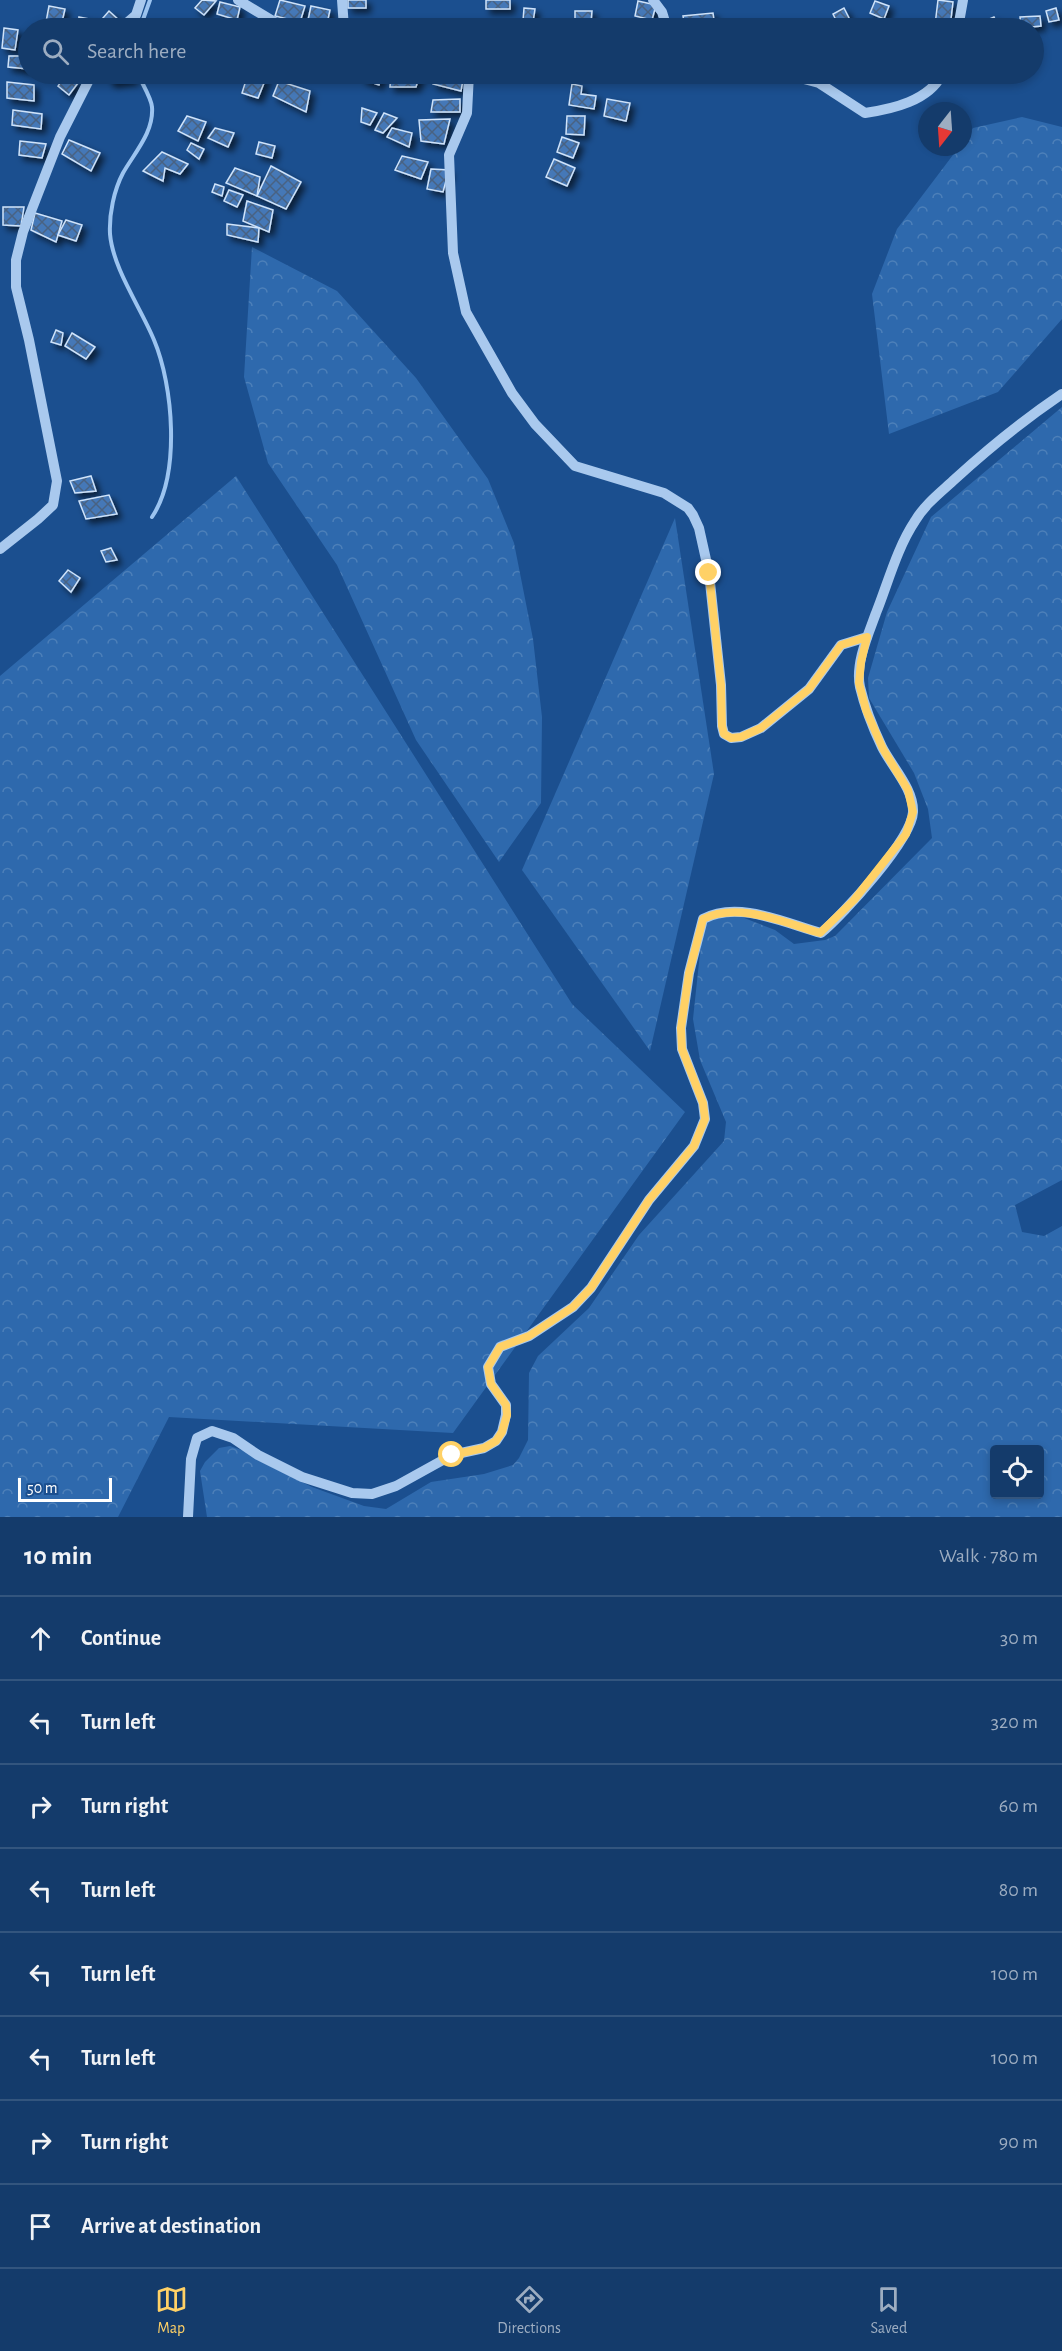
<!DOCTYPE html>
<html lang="en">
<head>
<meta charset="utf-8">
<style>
	:root { --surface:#143b6b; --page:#1d4271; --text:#f1f3f6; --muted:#9dadc1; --line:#33557e; --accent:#ffd166 }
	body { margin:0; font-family:"Alegreya Sans",sans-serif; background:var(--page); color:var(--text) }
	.controls { position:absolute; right:18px; bottom:18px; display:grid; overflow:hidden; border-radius:6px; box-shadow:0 3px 9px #0003 }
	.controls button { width:54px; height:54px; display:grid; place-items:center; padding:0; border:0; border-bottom:2px solid var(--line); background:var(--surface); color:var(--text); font:30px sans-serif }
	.compass { position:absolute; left:918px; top:102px; width:54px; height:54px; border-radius:50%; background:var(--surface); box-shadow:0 3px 9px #0003; rotate:197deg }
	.scale { position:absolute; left:18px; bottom:15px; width:94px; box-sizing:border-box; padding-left:6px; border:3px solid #fff; border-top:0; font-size:16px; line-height:21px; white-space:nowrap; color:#fff; -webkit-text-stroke:4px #1b4f8f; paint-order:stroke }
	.stop { position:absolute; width:18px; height:18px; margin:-14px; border:4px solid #ffd166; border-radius:50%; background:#fff }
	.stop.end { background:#ffd166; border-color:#fff; box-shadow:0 2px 6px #0008 }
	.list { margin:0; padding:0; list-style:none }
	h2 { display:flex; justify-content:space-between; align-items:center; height:78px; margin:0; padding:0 24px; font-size:26px }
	h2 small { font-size:20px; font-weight:400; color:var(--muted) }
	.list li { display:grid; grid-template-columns:39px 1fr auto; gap:18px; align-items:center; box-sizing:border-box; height:84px; padding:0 24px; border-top:2px solid var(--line) }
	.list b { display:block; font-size:22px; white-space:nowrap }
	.list em { font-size:20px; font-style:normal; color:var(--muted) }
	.icon { flex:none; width:33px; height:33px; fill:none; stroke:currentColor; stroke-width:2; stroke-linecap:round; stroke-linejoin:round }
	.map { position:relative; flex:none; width:1062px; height:1517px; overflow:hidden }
	.search { position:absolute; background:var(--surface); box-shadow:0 3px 9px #0003; left:18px; right:18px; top:18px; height:66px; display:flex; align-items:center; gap:15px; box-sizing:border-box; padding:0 21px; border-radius:33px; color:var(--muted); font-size:22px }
	.sheet { height:750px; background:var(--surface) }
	nav { display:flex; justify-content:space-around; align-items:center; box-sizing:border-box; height:84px; border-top:2px solid var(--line); background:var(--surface); font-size:16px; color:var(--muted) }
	nav a { display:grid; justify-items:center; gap:3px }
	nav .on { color:var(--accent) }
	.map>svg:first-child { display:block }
	.forest { fill:url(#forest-crowns); fill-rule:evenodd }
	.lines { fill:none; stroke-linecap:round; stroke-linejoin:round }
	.stream { stroke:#9cc4f0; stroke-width:4 }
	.building { fill:url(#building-cross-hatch); stroke:#cfe3fa; stroke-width:1.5; filter:url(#shadow) }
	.minor { stroke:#a9c9ee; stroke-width:10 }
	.route { stroke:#ffd166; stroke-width:8 }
</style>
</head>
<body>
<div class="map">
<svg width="1062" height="1517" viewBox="0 0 1062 1517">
	<defs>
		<pattern id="forest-crowns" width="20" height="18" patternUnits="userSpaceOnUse" patternTransform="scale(1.5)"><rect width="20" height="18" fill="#2e69ad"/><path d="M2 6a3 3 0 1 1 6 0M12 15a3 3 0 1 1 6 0" fill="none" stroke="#4d80b9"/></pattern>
		<pattern id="building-cross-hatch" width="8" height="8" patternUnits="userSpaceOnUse" patternTransform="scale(1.5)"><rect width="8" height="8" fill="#4478b7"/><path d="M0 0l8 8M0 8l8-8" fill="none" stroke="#486282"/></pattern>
		<filter id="shadow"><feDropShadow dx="4.5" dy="4.5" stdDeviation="3" flood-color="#0009"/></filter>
	</defs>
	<rect width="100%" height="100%" fill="#1b4f8f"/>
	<g class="forest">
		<path d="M 1022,117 L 1062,127 L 1062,319 L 998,392 L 889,434 L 872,294 L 897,229 L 959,147 L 963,147 L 963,141 L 973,128 Z"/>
		<path d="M 252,247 L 337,291 L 416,378 L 488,479 L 514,543 L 533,639 L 542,717 L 541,803 L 499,862 L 416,740 L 337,565 L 268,463 L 244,377 Z"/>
		<path d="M 1062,407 L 1062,1180 L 1015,1205 L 1022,1232 L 1044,1236 L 1062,1226 L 1062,1517 L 207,1517 L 200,1471 L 205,1462 L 219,1448 L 230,1446 L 259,1456 L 284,1473 L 312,1487 L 364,1506 L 386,1509 L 431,1482 L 484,1474 L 513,1465 L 519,1458 L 528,1440 L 529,1373 L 538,1356 L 589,1308 L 639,1235 L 724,1141 L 726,1122 L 700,1060 L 693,1019 L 703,925 L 729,912 L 775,930 L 794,944 L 825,940 L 835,936 L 932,838 L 928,809 L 914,773 L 869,698 L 868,678 L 887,612 L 931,517 ZM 994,1450 L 1040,1450 L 1040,1494 L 994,1494 Z"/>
		<path d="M 236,476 L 572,1004 L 685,1112 L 453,1433 L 169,1417 L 118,1517 L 0,1517 L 0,676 Z"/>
		<path d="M 675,518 L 714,774 L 650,1051 L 522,870 Z"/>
	</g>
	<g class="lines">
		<g class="stream">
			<path d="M 140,28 L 150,0"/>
			<path d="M 138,74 C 142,84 151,97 152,107 C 154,132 135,152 123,173 C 114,190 109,214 110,234 C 113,269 141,308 154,340 C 173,385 181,474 152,517"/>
		</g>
	</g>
	<g class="building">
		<path d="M 202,0 L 216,1 L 204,15 L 195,8 Z"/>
		<path d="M 280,0 L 305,6 L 300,22 L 275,16 Z"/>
		<rect x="348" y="0" width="18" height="8"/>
		<rect x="486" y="0" width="24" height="9"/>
		<path d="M 938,0 L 953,2 L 950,27 L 935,25 Z"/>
		<path d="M 638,1 L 656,5 L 652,20 L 635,16 Z"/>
		<path d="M 875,1 L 889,6 L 884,19 L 870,13 Z"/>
		<path d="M 220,2 L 240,7 L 237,20 L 217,14 Z"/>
		<path d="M 49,6 L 65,9 L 61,26 L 46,22 Z"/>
		<path d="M 311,6 L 330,10 L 326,28 L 307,25 Z"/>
		<path d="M 524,8 L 535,9 L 533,22 L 523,21 Z"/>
		<path d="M 844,8 L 852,24 L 840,28 L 833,14 Z"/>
		<path d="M 1056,8 L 1059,20 L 1049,22 L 1046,11 Z"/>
		<path d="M 109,11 L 121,22 L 114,28 L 103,18 Z"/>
		<path d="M 575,11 L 592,11 L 591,22 L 575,22 Z"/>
		<path d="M 713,13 L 715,28 L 685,28 L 683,16 Z"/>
		<path d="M 1040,16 L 1041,26 L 1021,28 L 1020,17 Z"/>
		<path d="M 79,17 L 105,22 L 104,28 L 77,28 Z"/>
		<path d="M 994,17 L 999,28 L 971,28 L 971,27 Z"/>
		<path d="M 4,28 L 18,30 L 15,50 L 2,48 Z"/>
		<path d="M 9,56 L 28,56 L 28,69 L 8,67 Z"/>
		<path d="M 107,74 L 131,74 L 133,80 L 111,83 Z"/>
		<path d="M 248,74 L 266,78 L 258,98 L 242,93 Z"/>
		<path d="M 363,74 L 382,74 L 379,85 L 362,79 Z"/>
		<path d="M 391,74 L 420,74 L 416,87 L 390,87 Z"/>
		<path d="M 435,74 L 464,74 L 461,91 L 433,84 Z"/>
		<path d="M 65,76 L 78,83 L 69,95 L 58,86 Z"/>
		<path d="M 279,81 L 310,91 L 306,112 L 273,96 Z"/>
		<path d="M 7,82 L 34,85 L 34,101 L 7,98 Z"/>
		<path d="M 572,84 L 582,86 L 581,94 L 596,96 L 594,109 L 569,105 Z"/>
		<path d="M 460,99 L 460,112 L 431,112 L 433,100 Z"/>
		<path d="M 607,99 L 630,103 L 626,121 L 604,116 Z"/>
		<path d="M 362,108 L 377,113 L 370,125 L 361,122 Z"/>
		<path d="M 13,110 L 42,114 L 41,129 L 12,125 Z"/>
		<path d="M 384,113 L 397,118 L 383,133 L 375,130 Z"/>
		<path d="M 187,116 L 206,122 L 198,141 L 178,131 Z"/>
		<path d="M 567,116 L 585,116 L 584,135 L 566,134 Z"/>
		<path d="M 450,119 L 444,144 L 421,141 L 419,120 Z"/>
		<path d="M 215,128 L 234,133 L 228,147 L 208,138 Z"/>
		<path d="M 392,128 L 412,133 L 409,147 L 387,137 Z"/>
		<path d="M 562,137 L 579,143 L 573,158 L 557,152 Z"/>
		<path d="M 69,140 L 100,153 L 91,171 L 62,154 Z"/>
		<path d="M 20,141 L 46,144 L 42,158 L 19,155 Z"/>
		<path d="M 259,142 L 275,146 L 272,158 L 256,154 Z"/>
		<path d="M 191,143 L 204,149 L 199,159 L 187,150 Z"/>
		<path d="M 162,152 L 188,164 L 180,174 L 165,168 L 163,181 L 143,171 Z"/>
		<path d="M 402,156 L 428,162 L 421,179 L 395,170 Z"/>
		<path d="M 554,159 L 575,168 L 567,186 L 546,177 Z"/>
		<path d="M 271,166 L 301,182 L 286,209 L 257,196 Z"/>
		<path d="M 235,168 L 260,177 L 257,196 L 226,183 Z"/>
		<path d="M 431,169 L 449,170 L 443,192 L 427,189 Z"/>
		<path d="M 215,184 L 224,187 L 222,196 L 212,192 Z"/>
		<path d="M 229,190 L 243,195 L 237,207 L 224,201 Z"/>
		<path d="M 247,201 L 273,210 L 269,232 L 243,221 Z"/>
		<path d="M 3,207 L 24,207 L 21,226 L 3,225 Z"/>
		<path d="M 35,213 L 62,221 L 56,242 L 31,230 Z"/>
		<path d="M 66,220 L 82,225 L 76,241 L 58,235 Z"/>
		<path d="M 227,224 L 259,228 L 258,242 L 227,235 Z"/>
		<path d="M 56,330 L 63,333 L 61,345 L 51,342 Z"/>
		<path d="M 72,333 L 95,347 L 86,359 L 65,346 Z"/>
		<path d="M 91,476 L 96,491 L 75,493 L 70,481 Z"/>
		<path d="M 109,495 L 117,514 L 86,519 L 79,501 Z"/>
		<path d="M 111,548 L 117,560 L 106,562 L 101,551 Z"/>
		<path d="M 68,570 L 80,578 L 71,592 L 59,581 Z"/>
	</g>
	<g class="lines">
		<g class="minor">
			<path d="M 238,0 L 278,24 L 300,28"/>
			<path d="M 342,0 L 344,28"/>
			<path d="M 653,0 L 662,12 L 667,28"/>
			<path d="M 121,28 L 136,15 L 141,0"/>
			<path d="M 958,28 L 963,0"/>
			<path d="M 469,74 L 467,113 L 449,155 L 453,253 L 466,312 L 512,393 L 535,424 L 575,466 L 664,493 L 688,508 L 693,515 L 699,528 L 709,573 L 721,685 L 722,726 L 724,734 L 731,738 L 741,737 L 761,728 L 809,689 L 841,645 L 867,637"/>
			<path d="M 656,74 L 718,74"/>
			<path d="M 785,74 L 819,83 L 865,113 C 892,109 929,101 942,74"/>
			<path d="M 0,549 L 38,519 L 53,505 L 57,481 L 29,340 L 16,287 L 16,260 L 23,232 L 60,137 L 92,74"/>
			<path d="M 188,1517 L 191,1459 L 197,1438 L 212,1431 L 233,1438 L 258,1455 L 302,1477 L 352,1493 L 372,1494 L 396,1486 L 452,1455 L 484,1448 L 496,1441 L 502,1432 L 506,1415 L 506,1405 L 491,1384 L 488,1367 L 500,1347 L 529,1336 L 573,1307 L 591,1288 L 649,1200 L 694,1146 L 705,1119 L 703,1103 L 682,1049 L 681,1028 L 689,973 L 703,919 C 738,900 785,923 821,933 C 843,915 912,839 913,812 C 914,789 892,767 882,747 C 873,728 865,708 860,687 C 855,664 868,635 876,613 C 888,583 897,548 915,521 C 925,504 941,492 955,479 C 989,448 1025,419 1062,394"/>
		</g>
	</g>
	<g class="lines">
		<path class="route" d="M 452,1455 L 484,1448 L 496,1441 L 502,1432 L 507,1415 L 506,1405 L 491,1384 L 488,1367 L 500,1347 L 529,1336 L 573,1307 L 591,1288 L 649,1200 L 694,1146 L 705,1119 L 703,1103 L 682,1049 L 681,1028 L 689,973 L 703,919 C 738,901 785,923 820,933 L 854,900 L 906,834 L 913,812 L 908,790 L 883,749 L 866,710 L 859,683 L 861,662 L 867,637 L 841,645 L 809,689 L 761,728 L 741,737 L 731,738 L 724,734 L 722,726 L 721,685 L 709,573"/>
	</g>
</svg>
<div class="controls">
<button><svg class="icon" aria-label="locate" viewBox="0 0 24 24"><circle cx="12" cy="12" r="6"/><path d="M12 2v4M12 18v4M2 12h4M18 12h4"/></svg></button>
</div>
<svg class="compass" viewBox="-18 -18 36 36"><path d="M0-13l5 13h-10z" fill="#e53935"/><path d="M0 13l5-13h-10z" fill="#9dadc1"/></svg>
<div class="scale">50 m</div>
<div class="stop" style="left:452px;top:1455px"></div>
<div class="stop end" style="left:709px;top:573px"></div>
<div class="search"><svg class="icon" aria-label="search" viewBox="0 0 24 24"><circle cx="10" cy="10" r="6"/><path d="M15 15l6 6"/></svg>Search here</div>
</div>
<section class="sheet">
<h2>10 min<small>Walk · 780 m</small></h2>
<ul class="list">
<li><svg class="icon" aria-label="ahead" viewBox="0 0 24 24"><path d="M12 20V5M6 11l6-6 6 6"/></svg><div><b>Continue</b></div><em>30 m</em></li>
<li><svg class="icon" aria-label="left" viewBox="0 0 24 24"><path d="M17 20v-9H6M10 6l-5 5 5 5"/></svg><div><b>Turn left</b></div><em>320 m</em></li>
<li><svg class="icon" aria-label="right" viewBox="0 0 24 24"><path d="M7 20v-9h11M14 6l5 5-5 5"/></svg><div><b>Turn right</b></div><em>60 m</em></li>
<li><svg class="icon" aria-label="left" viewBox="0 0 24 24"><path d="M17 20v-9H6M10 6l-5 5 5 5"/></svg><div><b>Turn left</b></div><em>80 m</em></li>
<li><svg class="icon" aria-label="left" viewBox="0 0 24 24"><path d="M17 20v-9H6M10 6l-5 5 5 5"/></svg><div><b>Turn left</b></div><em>100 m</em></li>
<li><svg class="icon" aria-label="left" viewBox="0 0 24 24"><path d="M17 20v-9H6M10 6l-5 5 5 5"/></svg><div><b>Turn left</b></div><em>100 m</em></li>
<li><svg class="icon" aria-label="right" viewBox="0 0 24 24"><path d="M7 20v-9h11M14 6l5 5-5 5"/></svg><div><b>Turn right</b></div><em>90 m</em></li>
<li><svg class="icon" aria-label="arrive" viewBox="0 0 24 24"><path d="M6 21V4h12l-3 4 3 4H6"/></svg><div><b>Arrive at destination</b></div></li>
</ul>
</section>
<nav>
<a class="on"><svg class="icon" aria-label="map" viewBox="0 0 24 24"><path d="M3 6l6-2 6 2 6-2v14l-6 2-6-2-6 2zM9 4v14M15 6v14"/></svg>Map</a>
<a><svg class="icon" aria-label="directions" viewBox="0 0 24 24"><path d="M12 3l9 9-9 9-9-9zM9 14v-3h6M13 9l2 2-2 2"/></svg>Directions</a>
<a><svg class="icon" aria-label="saved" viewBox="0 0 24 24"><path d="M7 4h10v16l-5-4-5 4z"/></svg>Saved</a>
</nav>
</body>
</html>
